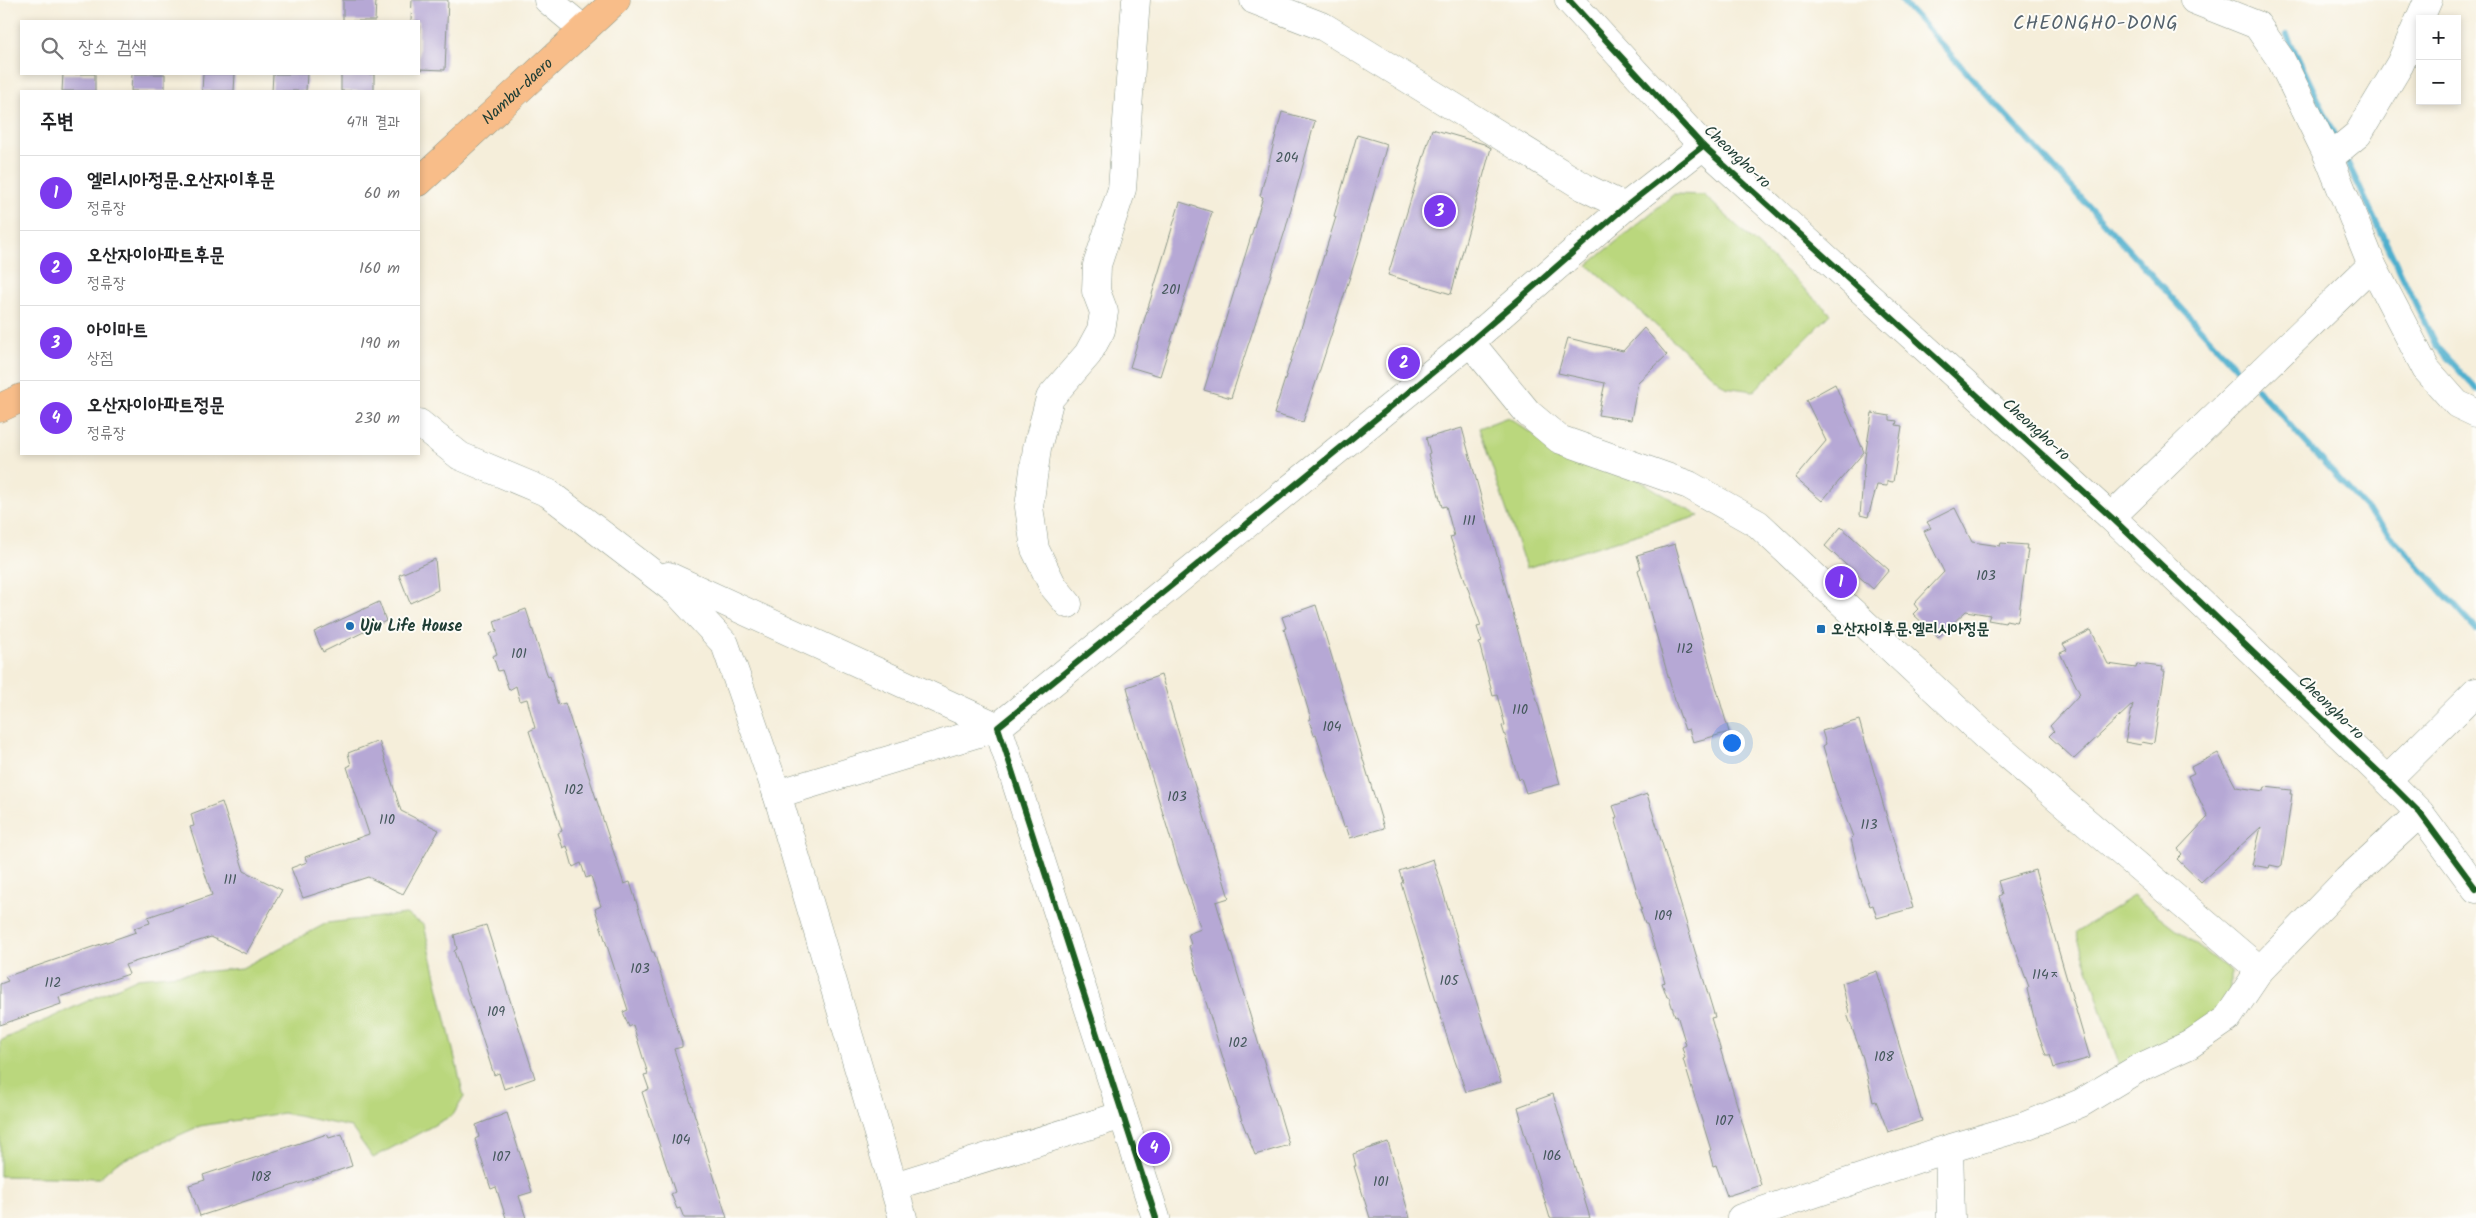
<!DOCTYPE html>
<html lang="ko">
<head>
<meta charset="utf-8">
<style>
	:root { --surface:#fff; --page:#f2f2f2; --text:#202124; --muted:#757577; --line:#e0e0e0; --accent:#7c3aed }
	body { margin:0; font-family:Kalam,"Poor Story",sans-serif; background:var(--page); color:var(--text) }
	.controls { position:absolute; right:15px; top:15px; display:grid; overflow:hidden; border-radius:0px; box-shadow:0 2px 8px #0003 }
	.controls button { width:45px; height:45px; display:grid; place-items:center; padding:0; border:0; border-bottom:1px solid var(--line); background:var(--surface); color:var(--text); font:25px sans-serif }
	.you { position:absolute; left:1731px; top:742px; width:18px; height:18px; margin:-12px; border:4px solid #fff; border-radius:50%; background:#1a73e8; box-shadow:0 0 0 8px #1a73e833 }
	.badge { display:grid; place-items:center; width:32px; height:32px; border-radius:50%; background:var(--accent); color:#fff; font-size:16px; font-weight:700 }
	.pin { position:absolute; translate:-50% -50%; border:2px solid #fff; box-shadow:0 1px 5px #0006 }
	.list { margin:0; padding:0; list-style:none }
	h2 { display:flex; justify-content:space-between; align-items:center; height:65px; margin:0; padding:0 20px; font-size:21px }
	h2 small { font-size:16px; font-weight:400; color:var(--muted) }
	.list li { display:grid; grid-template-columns:32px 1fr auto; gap:15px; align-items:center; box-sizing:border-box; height:75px; padding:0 20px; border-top:1px solid var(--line) }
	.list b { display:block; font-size:19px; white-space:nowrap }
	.list p { margin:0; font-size:16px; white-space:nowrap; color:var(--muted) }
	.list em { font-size:16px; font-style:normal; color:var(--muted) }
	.icon { flex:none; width:28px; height:28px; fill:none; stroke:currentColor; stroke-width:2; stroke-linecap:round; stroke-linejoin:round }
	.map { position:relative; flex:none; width:2476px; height:1218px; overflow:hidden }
	.search { position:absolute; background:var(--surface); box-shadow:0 2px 8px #0003; left:20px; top:20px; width:400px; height:55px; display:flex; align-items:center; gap:12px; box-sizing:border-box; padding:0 18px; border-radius:0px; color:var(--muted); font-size:19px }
	.panel { position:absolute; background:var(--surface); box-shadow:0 2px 8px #0003; left:20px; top:90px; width:400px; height:365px; border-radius:0px }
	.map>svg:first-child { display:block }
	.green { fill:#bad77d; stroke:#6c8a58 }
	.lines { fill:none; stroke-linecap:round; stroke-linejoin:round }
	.stream { stroke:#4eafcd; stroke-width:6 }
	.building { fill:#b6a8d5 }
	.minor-casing { stroke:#8a9687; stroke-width:29 }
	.major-casing { stroke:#8a9687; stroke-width:29 }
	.minor { stroke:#fff; stroke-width:28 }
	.major { stroke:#f8bd89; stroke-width:28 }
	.cycleway-casing { stroke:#fdfcf7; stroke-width:9 }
	.cycleway { stroke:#1b5e20; stroke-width:6 }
	.poi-dot { fill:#1f6fb2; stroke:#fdfcf7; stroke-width:2 }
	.labels { text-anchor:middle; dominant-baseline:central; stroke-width:4; stroke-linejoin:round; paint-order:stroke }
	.number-label { font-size:14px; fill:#45585c }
	.street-label { font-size:16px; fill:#1f3d34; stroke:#fdfcf7 }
	.poi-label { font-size:16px; font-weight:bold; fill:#1f3d34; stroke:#fdfcf7; text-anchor:start }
	.quarter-label { font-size:19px; letter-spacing:1px; fill:#54626c; stroke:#fdfcf7 }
</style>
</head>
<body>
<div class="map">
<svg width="2476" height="1218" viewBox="0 0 2476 1218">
	<rect width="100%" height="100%" fill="#fdfcf7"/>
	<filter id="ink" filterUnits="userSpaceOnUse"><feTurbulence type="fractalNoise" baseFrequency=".02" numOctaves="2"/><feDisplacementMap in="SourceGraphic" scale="10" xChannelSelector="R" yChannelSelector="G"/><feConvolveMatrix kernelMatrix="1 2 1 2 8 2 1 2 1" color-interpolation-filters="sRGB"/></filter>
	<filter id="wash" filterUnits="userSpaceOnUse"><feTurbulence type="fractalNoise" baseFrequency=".0096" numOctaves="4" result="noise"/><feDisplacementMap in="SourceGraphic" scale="20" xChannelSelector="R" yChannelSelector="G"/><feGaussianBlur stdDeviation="1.12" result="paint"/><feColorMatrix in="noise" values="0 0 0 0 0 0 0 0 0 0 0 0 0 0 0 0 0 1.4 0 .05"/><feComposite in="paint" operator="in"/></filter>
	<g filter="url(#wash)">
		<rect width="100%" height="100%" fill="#f5eeda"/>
		<g class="green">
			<path d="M 1674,194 L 1704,195 L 1831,314 L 1754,391 L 1725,387 L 1588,265 Z"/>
			<path d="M 1508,417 L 1528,431 L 1639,480 L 1699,516 L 1526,568 L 1479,428 Z"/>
			<path d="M 2133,896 L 2231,972 L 2231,1001 L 2195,1031 L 2120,1067 L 2076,932 Z"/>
			<path d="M 406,914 L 424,925 L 464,1097 L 453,1115 L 373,1158 L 351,1127 L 283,1113 L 200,1126 L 116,1163 L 99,1178 L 0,1176 L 0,1041 L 138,978 L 242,968 L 327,923 Z"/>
		</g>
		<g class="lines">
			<g class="stream">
				<path d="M 1901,0 L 2237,369"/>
				<path d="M 2287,35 L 2338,141"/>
				<path d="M 2344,155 L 2435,344 L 2476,389"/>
				<path d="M 2257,389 L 2476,629"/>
			</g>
		</g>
		<g id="blocks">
			<g class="building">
				<path d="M 343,0 L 376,0 L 375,21 L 343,21 Z"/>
				<path d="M 412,0 L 448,0 L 445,70 L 419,69 L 419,21 L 411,21 Z"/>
				<path d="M 63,74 L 95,74 L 95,91 L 62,91 Z"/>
				<path d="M 132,74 L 165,74 L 165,91 L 131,91 Z"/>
				<path d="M 203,74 L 235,74 L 234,91 L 202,91 Z"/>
				<path d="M 273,74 L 307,74 L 306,91 L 272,91 Z"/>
				<rect x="341" y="74" width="33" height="17"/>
				<path d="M 1282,112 L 1315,121 L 1285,231 L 1231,398 L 1204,390 L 1263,197 L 1260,196 Z"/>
				<path d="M 1432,129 L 1484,144 L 1491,148 L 1451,294 L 1388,275 Z"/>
				<path d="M 1357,135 L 1387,144 L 1357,255 L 1303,422 L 1274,414 L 1336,217 L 1334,216 Z"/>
				<path d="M 1180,202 L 1212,212 L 1160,376 L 1130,367 Z"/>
				<path d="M 1644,328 L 1667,355 L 1638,382 L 1631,420 L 1598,415 L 1605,383 L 1558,373 L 1568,338 L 1623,351 Z"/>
				<path d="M 1835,384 L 1864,452 L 1822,501 L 1795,478 L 1826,441 L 1806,400 Z"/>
				<path d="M 1872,413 L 1890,416 L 1890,420 L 1897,421 L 1896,425 L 1902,426 L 1893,482 L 1887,481 L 1887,486 L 1877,485 L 1868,517 L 1860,515 L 1865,457 Z"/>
				<path d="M 1462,428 L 1560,784 L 1526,793 L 1521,778 L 1519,780 L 1502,726 L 1505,725 L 1497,695 L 1493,696 L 1479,643 L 1482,642 L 1477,627 L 1481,626 L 1450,537 L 1454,536 L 1446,506 L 1442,507 L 1428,454 L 1430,453 L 1426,438 Z"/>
				<path d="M 1955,508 L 1972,542 L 2000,546 L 2001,543 L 2027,545 L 2026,549 L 2028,549 L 2018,620 L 2016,622 L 2006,620 L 2005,623 L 1988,620 L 1990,615 L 1966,611 L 1938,637 L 1913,614 L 1918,609 L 1914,604 L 1944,572 L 1924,531 L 1931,528 L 1927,522 Z"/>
				<path d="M 1841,527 L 1889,570 L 1873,589 L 1825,546 Z"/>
				<path d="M 1675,544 L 1729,732 L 1693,742 L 1689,729 L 1685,730 L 1676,704 L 1638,570 L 1641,568 L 1637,555 Z"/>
				<path d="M 435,559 L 438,590 L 410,603 L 399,575 Z"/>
				<path d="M 379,602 L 386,621 L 323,652 L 314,632 Z"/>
				<path d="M 1316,605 L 1384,828 L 1350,838 L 1346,826 L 1344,827 L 1316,734 L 1314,735 L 1309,720 L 1311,719 L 1284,629 L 1286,628 L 1282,617 Z"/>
				<path d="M 526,609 L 548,677 L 550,676 L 558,705 L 565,703 L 624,884 L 630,882 L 652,952 L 654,952 L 682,1043 L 682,1047 L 674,1049 L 727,1218 L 684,1218 L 680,1208 L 677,1209 L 671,1194 L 675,1192 L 642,1092 L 649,1089 L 644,1075 L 648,1074 L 633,1025 L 629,1027 L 623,1012 L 628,1010 L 595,909 L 601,906 L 591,876 L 586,878 L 581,863 L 573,867 L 567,846 L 563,848 L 558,833 L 562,831 L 529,731 L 535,728 L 527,699 L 520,701 L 516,686 L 509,690 L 502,670 L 498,671 L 493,656 L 497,654 L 490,634 L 497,631 L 494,621 Z"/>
				<path d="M 2091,630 L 2108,664 L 2136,668 L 2137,664 L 2163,667 L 2162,671 L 2165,671 L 2154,742 L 2152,744 L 2142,742 L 2141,745 L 2125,742 L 2133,704 L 2074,759 L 2049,736 L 2054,731 L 2050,726 L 2080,694 L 2060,653 L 2067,650 L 2063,644 Z"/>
				<path d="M 1161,675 L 1229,898 L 1216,902 L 1289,1145 L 1255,1155 L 1243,1124 L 1189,946 L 1191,945 L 1188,934 L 1201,929 L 1178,863 L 1128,699 L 1130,699 L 1127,687 Z"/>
				<path d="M 1859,720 L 1913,908 L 1877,918 L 1873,905 L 1870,906 L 1861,880 L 1851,839 L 1853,837 L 1835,788 L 1823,746 L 1826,744 L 1822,731 Z"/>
				<path d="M 379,741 L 401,811 L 439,830 L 403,894 L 368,877 L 303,898 L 291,868 L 307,862 L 305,857 L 369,834 L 347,767 L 351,765 L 348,753 Z"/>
				<path d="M 2218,753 L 2236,787 L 2264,791 L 2265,787 L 2291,790 L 2290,794 L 2292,794 L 2282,865 L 2279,867 L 2270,865 L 2269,868 L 2252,865 L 2261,827 L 2201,882 L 2177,859 L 2182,854 L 2178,849 L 2208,817 L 2188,776 L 2194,773 L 2191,767 Z"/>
				<path d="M 1647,794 L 1715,1017 L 1711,1018 L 1761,1185 L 1727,1196 L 1716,1165 L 1713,1166 L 1709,1151 L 1711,1150 L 1683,1059 L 1685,1058 L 1682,1047 L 1686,1045 L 1677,1015 L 1675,1016 L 1669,997 L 1667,997 L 1662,983 L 1665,982 L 1647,924 L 1645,924 L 1640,909 L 1642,909 L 1615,818 L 1617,817 L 1613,806 Z"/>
				<path d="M 222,802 L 244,871 L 282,890 L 246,954 L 211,937 L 125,965 L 129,974 L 59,997 L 61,1004 L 0,1025 L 0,984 L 8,981 L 5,977 L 136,932 L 134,928 L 150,923 L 148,917 L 212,895 L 190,827 L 194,826 L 191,814 Z"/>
				<path d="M 1433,859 L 1501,1082 L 1466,1092 L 1450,1047 L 1401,883 L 1403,882 L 1399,871 Z"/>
				<path d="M 2035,870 L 2090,1058 L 2054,1068 L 2050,1055 L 2046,1055 L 2037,1030 L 2027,989 L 2029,987 L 2011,938 L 1999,896 L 2002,894 L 1998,881 Z"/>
				<path d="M 486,925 L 535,1078 L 504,1089 L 499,1073 L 494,1075 L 454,951 L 457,949 L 454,935 Z"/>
				<path d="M 1877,971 L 1922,1121 L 1888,1132 L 1876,1101 L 1873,1102 L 1863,1058 L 1847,1014 L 1849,1013 L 1842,983 Z"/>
				<path d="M 1553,1094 L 1590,1218 L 1550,1218 L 1520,1119 L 1521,1118 L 1518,1107 Z"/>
				<path d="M 507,1113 L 532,1192 L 519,1196 L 526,1218 L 506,1218 L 496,1187 L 491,1189 L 475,1139 L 479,1137 L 476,1125 Z"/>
				<path d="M 327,1134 L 329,1138 L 342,1134 L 352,1166 L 200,1216 L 189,1185 L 205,1180 L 203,1175 Z"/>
				<path d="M 1388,1142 L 1410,1218 L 1370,1218 L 1354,1166 L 1356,1166 L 1353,1154 Z"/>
			</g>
		</g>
	</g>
	<g filter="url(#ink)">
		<use href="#blocks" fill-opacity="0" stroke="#8a9687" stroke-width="1"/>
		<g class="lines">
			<g class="minor-casing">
				<g id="minor">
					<path d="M 548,0 L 583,29"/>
					<path d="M 1254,0 L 1324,27 L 1584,187 L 1625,207"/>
					<path d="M 1569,0 L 1703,146 L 2111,517 L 2387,780 L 2420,813 L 2476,889"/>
					<path d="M 2194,0 L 2257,25 L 2281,60 L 2329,158 L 2372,265 L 2426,369 L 2457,404 L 2476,413"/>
					<path d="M 2329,158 L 2358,134 L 2400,64 L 2428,0"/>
					<path d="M 1470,342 L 1528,413 L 1559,439 L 1689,485 L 1758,524 L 1984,735 L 2260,970"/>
					<path d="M 419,423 L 460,456 L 548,493 L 677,592 L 725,644 L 777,794 L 903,1218"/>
					<path d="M 2111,517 L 2372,265"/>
					<path d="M 668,576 L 998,727"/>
					<path d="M 1068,604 L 1053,586 L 1035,549 L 1029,507 L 1037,448 L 1050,398 L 1088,354 L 1101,330 L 1104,312 L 1096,291 L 1097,265 L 1122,189 L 1136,0"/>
					<path d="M 2387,780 L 2476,692"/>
					<path d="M 777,794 L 998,727"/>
					<path d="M 1949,1149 L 1951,1218"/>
					<path d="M 894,1186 L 1123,1115"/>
					<path d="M 1156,1218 L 998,727 L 1470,342 L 1625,207 L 1703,146"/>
					<path d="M 1741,1218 L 1938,1152 L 2025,1126 L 2081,1103 L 2139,1068 L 2189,1045 L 2227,1019 L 2260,970 L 2347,880 L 2420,813"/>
				</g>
			</g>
			<g class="major-casing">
				<g id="major">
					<path id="s1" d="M 419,182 L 616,0"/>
					<path d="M 0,408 L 21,398"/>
				</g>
			</g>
			<use href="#minor" class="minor"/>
			<use href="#major" class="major"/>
			<g class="cycleway-casing">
				<g id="cycleway">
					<path d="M 1569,0 L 1703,146 L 2111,517 L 2387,780 L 2420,813 L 2476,889"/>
					<path d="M 1156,1218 L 998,727 L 1470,342 L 1625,207 L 1703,146"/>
				</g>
			</g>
			<use href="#cycleway" class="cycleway"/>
		</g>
	</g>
	<g class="poi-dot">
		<circle cx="350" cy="626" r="5"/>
		<rect x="1816" y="624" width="10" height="10" rx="2.5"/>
	</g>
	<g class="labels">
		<g class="number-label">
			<text x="1287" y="158">204</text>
			<text x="1171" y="290">201</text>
			<text x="1469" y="521">111</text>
			<text x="1986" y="576">103</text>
			<text x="1685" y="649">112</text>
			<text x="519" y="654">101</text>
			<text x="1520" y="710">110</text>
			<text x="1332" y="727">104</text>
			<text x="574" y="790">102</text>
			<text x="1177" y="797">103</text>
			<text x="387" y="820">110</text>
			<text x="1869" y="825">113</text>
			<text x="230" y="880">111</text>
			<text x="1663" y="916">109</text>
			<text x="640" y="969">103</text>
			<text x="2046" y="975">114ㅈ</text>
			<text x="1449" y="981">105</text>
			<text x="53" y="983">112</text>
			<text x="496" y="1012">109</text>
			<text x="1238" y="1043">102</text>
			<text x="1884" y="1057">108</text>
			<text x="1724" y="1121">107</text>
			<text x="681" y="1140">104</text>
			<text x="1552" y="1156">106</text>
			<text x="501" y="1157">107</text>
			<text x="261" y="1177">108</text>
			<text x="1381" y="1182">101</text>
		</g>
		<g class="street-label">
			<text stroke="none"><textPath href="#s1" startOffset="134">Nambu-daero</textPath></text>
			<text transform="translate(1737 157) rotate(43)">Cheongho-ro</text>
			<text transform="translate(2036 430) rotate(42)">Cheongho-ro</text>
			<text transform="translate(2331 708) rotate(44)">Cheongho-ro</text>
		</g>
		<g class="poi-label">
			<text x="360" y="626">Uju Life House</text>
			<text x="1831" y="629">오산자이후문.엘리시아정문</text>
		</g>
		<g class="quarter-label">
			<text x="2096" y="24">CHEONGHO-DONG</text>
		</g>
	</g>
</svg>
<div class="controls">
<button>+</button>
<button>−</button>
</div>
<div class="you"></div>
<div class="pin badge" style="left:1841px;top:582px">1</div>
<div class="pin badge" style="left:1404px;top:363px">2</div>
<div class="pin badge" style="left:1440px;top:211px">3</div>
<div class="pin badge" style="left:1154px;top:1148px">4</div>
<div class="search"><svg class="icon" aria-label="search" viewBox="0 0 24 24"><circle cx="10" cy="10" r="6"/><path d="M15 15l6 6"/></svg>장소 검색</div>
<section class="panel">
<h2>주변<small>4개 결과</small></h2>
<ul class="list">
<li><span class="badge">1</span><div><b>엘리시아정문.오산자이후문</b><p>정류장</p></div><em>60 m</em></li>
<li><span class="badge">2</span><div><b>오산자이아파트후문</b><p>정류장</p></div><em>160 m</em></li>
<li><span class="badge">3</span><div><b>아이마트</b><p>상점</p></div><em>190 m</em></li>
<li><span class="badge">4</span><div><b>오산자이아파트정문</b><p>정류장</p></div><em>230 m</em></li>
</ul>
</section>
</div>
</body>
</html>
